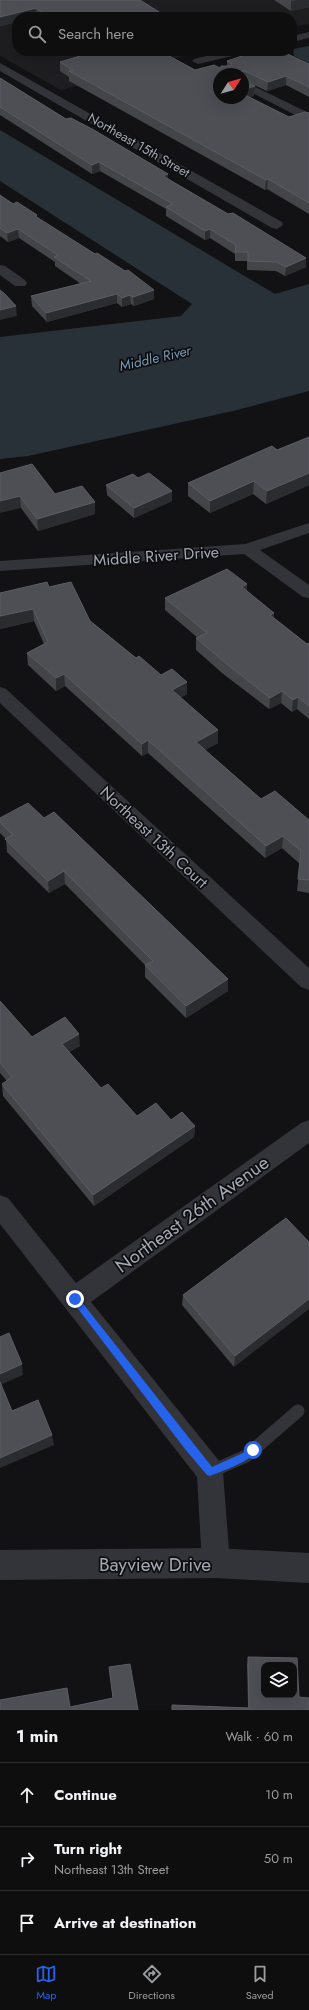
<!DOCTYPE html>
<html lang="en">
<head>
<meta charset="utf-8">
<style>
	:root { --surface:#0e0e0f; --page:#171718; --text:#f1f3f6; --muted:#9b9c9e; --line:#2e2e2f; --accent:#2563eb }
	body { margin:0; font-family:Jost,sans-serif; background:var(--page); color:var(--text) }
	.controls { position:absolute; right:12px; bottom:12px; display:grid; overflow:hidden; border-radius:8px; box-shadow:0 4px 16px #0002 }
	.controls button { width:36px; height:36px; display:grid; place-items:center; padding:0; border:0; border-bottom:1px solid var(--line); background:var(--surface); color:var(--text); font:20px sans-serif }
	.compass { position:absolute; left:213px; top:68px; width:36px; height:36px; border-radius:50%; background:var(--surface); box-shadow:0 4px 16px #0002; rotate:53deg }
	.stop { position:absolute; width:12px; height:12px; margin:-9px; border:3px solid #2563eb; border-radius:50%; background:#fff }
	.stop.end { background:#2563eb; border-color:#fff; box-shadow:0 1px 4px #0008 }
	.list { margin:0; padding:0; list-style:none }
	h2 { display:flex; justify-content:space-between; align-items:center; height:52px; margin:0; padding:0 16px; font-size:17px }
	h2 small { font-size:13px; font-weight:400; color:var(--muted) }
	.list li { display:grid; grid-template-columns:26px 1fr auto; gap:12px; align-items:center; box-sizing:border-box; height:64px; padding:0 16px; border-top:1px solid var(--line) }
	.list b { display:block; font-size:15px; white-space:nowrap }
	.list p { margin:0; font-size:13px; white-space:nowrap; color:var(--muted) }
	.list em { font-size:13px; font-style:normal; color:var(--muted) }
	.icon { flex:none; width:22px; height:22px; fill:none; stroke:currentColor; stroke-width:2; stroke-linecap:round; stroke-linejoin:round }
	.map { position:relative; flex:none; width:309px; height:1710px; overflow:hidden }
	.search { position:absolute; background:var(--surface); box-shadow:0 4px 16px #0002; left:12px; right:12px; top:12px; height:44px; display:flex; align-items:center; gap:10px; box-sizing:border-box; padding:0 14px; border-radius:16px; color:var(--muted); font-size:15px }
	.sheet { height:244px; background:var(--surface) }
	nav { display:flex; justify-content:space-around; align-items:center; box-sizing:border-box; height:56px; border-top:1px solid var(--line); background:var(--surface); font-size:11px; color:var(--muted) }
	nav a { display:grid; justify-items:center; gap:2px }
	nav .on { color:var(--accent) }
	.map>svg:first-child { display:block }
	.built { fill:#1e1e21 }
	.water { fill:#283138 }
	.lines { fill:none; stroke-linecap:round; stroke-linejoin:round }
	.service { stroke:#333439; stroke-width:13 }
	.minor { fill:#333439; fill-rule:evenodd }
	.tertiary { fill:#333439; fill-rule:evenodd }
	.wall { fill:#434549 }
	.shaded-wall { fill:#2b2c2f }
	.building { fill:#4e4f55; stroke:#5b5d64; fill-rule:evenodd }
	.route { fill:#2563eb }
	.labels { text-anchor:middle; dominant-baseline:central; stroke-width:3.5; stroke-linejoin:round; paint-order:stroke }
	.far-street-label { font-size:13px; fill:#a3a9b5; stroke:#0d0d0f }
	.far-water-label { font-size:14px; font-style:italic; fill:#7897b2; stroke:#0d0d0f }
	.street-label { font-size:16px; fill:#a3a9b5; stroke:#0d0d0f }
	.near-street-label { font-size:19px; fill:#a3a9b5; stroke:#0d0d0f }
</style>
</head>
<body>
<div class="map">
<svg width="309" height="1710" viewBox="0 0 309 1710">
	<rect width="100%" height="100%" fill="#121214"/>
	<path class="built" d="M 0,0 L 309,0 L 309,24 L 292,27 L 292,17 L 17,17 L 17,51 L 202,51 L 61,90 L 0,56 Z"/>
	<g class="water">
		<path d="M 309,46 L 309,63 L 294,56 L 293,49 Z"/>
		<path d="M 0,130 L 275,294 L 309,284 L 309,391 L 233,411 L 28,456 L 0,459 L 0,337 L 181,316 L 192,304 L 0,181 Z"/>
	</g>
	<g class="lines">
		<path class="service" d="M 210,1472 L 246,1456 L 298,1411"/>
		<g class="minor">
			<path d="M 309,32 L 309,38 L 292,42 L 292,36 Z"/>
			<path d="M 227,51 L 246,51 L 245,53 L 198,64 L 192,61 L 194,59 Z"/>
			<path d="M 0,63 L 282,222 L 283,225 L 277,229 L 272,228 L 0,71 Z"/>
			<path d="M 243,81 L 309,113 L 309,122 L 243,88 Z"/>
			<path d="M 0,265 L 5,266 L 25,280 L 27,283 L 25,286 L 15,286 L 0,275 Z"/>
			<path d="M 309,523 L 309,533 L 260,550 L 309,585 L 309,598 L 303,597 L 244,554 L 0,571 L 0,561 L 245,544 Z"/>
			<path d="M 0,687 L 6,689 L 309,968 L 309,990 L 301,987 L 0,703 Z"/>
			<path d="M 309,1120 L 309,1143 L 91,1302 L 220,1462 L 223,1472 L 230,1563 L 226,1573 L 216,1577 L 206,1573 L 202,1563 L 197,1477 L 0,1224 L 0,1195 L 8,1198 L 76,1283 L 301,1123 Z"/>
		</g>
		<path class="tertiary" d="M 216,1548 L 309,1553 L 309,1583 L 216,1578 L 0,1580 L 0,1550 Z"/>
	</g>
	<g class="wall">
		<path d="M 0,0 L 167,17 L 17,17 L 17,22 L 0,26 Z"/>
		<path d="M 274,0 L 309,0 L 309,7 L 291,11 Z"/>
		<path d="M 87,51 L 160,51 L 195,70 L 220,68 L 227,66 L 227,61 L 309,64 L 309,97 L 286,85 L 267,91 L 243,80 L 243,74 L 219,74 L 254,96 L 249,97 L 289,117 L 309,113 L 309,214 L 267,189 L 265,190 L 69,81 L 69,77 L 60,71 L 60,62 L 90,53 Z"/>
		<path d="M 0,78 L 66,119 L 228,214 L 306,258 L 306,267 L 285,276 L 276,271 L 247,270 L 247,261 L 235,261 L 235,254 L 210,238 L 205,240 L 166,216 L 166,209 L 100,171 L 92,174 L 0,115 Z"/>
		<path d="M 0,195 L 13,204 L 37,217 L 154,299 L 134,306 L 131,304 L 122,307 L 117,303 L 47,322 L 32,306 L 31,296 L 81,284 L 55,266 L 55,262 L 19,238 L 8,242 L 0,236 Z"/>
		<path d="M 309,437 L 309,485 L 266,504 L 253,494 L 210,513 L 188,496 L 188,483 L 277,450 Z"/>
		<path d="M 0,473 L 55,494 L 95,514 L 38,531 L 21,508 Z"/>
		<path d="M 138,478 L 172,501 L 134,518 L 107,495 L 106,485 Z"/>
		<path d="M 247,584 L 247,591 L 274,613 L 274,618 L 307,644 L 309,643 L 309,719 L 297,709 L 292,712 L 281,703 L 269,709 L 222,673 L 196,650 L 196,638 L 198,638 L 165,610 L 165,598 Z"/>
		<path d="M 49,587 L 136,658 L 161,675 L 187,682 L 187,694 L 180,698 L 218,730 L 218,743 L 205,750 L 261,799 L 309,820 L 309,893 L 297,891 L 300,864 L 282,848 L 265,858 L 148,753 L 142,756 L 65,686 L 56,691 L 28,665 L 27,653 L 44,644 L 34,621 L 0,629 Z"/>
		<path d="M 0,818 L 44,818 L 228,979 L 228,991 L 186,1018 L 145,977 L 145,965 L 65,884 L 49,893 L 7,852 L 6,839 L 0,833 Z"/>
		<path d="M 0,1001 L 32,1037 L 80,1046 L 69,1052 L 101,1088 L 137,1116 L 171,1120 L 195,1126 L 194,1137 L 94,1206 L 3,1096 L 2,1084 L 7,1081 L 0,1073 Z"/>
		<path d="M 286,1218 L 234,1367 L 182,1305 L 183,1295 Z"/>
		<path d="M 248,1657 L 299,1697 L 248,1708 L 247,1665 Z"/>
		<path d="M 109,1667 L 138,1710 L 70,1707 L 113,1698 Z"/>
	</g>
	<g class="shaded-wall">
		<path d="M 297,0 L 309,0 L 309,7 L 291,11 L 291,1 Z"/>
		<path d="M 36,8 L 37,17 L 17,17 L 17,22 L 0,26 L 0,17 Z"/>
		<path d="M 286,76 L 286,85 L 267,91 L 268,82 Z"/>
		<path d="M 255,86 L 254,96 L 238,101 L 243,98 L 243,90 Z"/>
		<path d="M 99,162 L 100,171 L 92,174 L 92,165 Z"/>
		<path d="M 168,174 L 168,183 L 163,176 Z"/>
		<path d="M 268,179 L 267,189 L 265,190 L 266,180 Z"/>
		<path d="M 18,229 L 19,238 L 8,242 L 7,233 Z"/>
		<path d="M 210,229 L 210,238 L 205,240 L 205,231 Z"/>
		<path d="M 306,258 L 306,267 L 285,276 L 286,267 Z"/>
		<path d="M 154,290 L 154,299 L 134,306 L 133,297 Z"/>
		<path d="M 117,294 L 117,303 L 47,322 L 46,313 Z"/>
		<path d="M 130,295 L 131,304 L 122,307 L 122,298 Z"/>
		<path d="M 16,306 L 17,316 L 0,320 L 0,310 Z"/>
		<path d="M 309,473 L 309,485 L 266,504 L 267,491 Z"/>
		<path d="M 254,481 L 253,494 L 210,513 L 210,501 Z"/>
		<path d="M 172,491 L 172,501 L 134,518 L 134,508 Z"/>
		<path d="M 20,496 L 21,508 L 0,513 L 0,501 Z"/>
		<path d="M 95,502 L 95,514 L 38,531 L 37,519 Z"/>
		<path d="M 247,584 L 246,596 L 242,587 Z"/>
		<path d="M 33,609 L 34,621 L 0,629 L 0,616 Z"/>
		<path d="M 274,613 L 273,625 L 270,615 Z"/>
		<path d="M 64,674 L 65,686 L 56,691 L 56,678 Z"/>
		<path d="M 187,682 L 187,694 L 171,703 L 172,690 Z"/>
		<path d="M 282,691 L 281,703 L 269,709 L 270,698 Z"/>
		<path d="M 298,697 L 297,709 L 292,712 L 293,700 Z"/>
		<path d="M 218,730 L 218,743 L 196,755 L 196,742 Z"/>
		<path d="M 148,740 L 148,753 L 142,756 L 142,744 Z"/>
		<path d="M 283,836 L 282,848 L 265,858 L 266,846 Z"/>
		<path d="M 64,871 L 65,884 L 49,893 L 48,881 Z"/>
		<path d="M 228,979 L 228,991 L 186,1018 L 186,1006 Z"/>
		<path d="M 79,1034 L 80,1046 L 63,1056 L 62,1044 Z"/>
		<path d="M 195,1126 L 194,1137 L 94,1206 L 93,1195 Z"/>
		<path d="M 309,1299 L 309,1309 L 234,1367 L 235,1356 Z"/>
		<path d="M 22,1364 L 23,1375 L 0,1385 L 0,1374 Z"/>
		<path d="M 52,1435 L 54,1445 L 0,1468 L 0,1458 Z"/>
	</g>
	<g class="building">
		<path d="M 0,0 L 140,0 L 167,17 L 50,17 L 36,8 L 0,17 Z"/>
		<path d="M 97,51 L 160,51 L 195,70 L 214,65 L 220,68 L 221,66 L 230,66 L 232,64 L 227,61 L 257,51 L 281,51 L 309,64 L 309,87 L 286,76 L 268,82 L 243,70 L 243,74 L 219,74 L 219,98 L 243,98 L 243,94 L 289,117 L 305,112 L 309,113 L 309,203 L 268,179 L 266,180 L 69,71 L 73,70 L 60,62 Z"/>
		<path d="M 0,78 L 66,119 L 71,118 L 94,130 L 168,174 L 163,176 L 228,214 L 233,213 L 306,258 L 286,267 L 277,262 L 248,261 L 248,252 L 235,252 L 236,245 L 210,229 L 205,231 L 166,207 L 173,204 L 99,162 L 92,165 L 0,107 Z"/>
		<path d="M 243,80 L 255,86 L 243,90 Z"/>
		<path d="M 0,195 L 13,204 L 17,202 L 37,215 L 35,216 L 95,254 L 97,253 L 125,271 L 128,270 L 154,290 L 133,297 L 130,295 L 122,298 L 117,294 L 46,313 L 31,296 L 91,281 L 54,257 L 58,255 L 18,229 L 7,233 L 0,228 Z"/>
		<path d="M 0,290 L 5,294 L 16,306 L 0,310 Z"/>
		<path d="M 309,437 L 309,473 L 267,491 L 254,481 L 210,501 L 188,483 L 272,446 L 277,450 Z"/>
		<path d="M 32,464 L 55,494 L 82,486 L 95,502 L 37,519 L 20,496 L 0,501 L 0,473 Z"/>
		<path d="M 149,473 L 172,491 L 134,508 L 106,485 L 133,474 L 138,478 Z"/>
		<path d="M 227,569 L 247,584 L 242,587 L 274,613 L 270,615 L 307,644 L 309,643 L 309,706 L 298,697 L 293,700 L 282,691 L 270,698 L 223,661 L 196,638 L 207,633 L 165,598 Z"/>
		<path d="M 47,582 L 49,587 L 71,582 L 90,621 L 136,658 L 139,656 L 161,675 L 172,669 L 187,682 L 172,690 L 218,730 L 196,742 L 261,799 L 275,791 L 309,820 L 309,880 L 298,879 L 301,851 L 283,836 L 266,846 L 148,740 L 142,744 L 64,674 L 56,678 L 27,653 L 48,642 L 33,609 L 0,616 L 0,593 Z"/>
		<path d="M 28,803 L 44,818 L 54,812 L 228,979 L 186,1006 L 145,965 L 153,961 L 64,871 L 48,881 L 5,839 L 13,835 L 0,822 L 0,818 Z"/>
		<path d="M 0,1001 L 32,1037 L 65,1017 L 79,1034 L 62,1044 L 101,1088 L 108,1084 L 137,1116 L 156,1103 L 171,1120 L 182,1112 L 195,1126 L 93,1195 L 2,1084 L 12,1077 L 0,1063 Z"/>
		<path d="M 286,1218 L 309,1242 L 309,1299 L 235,1356 L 183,1295 Z"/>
		<path d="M 9,1333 L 22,1364 L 0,1374 L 0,1337 Z"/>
		<path d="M 0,1382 L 12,1411 L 38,1400 L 52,1435 L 0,1458 Z"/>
		<path d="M 248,1657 L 297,1658 L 299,1697 L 309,1698 L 309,1710 L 172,1710 L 172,1705 L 249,1708 ZM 264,1665 L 294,1665 L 294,1695 L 264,1695 Z"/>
		<path d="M 130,1664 L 138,1710 L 0,1710 L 0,1700 L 67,1688 L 70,1707 L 113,1698 L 109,1667 Z"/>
	</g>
	<path class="route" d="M 75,1295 L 77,1296 L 212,1467 L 243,1453 L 253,1446 L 257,1450 C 252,1461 222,1471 210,1476 L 207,1475 L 185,1449 L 72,1301 L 71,1299 Z"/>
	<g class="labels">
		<g class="far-street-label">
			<text transform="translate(139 145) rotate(30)">Northeast 15th Street</text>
		</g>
		<g class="far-water-label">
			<text transform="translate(155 358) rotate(-13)">Middle River</text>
		</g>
		<g class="street-label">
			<text transform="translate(156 556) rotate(-4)">Middle River Drive</text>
			<text transform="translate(154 837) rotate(43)">Northeast 13th Court</text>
		</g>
		<g class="near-street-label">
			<text transform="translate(192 1214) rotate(-36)">Northeast 26th Avenue</text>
			<text x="155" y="1564">Bayview Drive</text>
		</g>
	</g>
</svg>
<div class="controls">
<button><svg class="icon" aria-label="layers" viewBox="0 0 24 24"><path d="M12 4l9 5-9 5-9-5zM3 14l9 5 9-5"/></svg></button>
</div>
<svg class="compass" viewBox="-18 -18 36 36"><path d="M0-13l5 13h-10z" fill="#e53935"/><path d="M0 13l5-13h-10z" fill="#9b9c9e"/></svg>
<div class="stop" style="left:253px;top:1450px"></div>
<div class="stop end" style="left:75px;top:1299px"></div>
<div class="search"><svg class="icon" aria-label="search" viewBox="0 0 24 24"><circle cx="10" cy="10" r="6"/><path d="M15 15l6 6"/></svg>Search here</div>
</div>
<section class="sheet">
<h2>1 min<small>Walk · 60 m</small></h2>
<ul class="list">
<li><svg class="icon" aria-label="ahead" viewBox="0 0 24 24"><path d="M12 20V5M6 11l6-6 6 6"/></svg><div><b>Continue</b></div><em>10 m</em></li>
<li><svg class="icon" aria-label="right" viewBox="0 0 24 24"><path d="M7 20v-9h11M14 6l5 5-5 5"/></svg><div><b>Turn right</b><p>Northeast 13th Street</p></div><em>50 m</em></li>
<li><svg class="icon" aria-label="arrive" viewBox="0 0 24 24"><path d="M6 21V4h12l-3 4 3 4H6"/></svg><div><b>Arrive at destination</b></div></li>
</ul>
</section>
<nav>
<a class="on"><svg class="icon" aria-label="map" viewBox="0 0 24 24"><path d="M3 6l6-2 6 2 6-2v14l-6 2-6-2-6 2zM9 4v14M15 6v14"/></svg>Map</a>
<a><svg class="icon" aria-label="directions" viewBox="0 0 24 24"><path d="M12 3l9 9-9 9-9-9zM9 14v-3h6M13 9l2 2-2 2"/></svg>Directions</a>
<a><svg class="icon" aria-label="saved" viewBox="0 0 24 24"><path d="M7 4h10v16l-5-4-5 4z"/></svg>Saved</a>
</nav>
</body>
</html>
